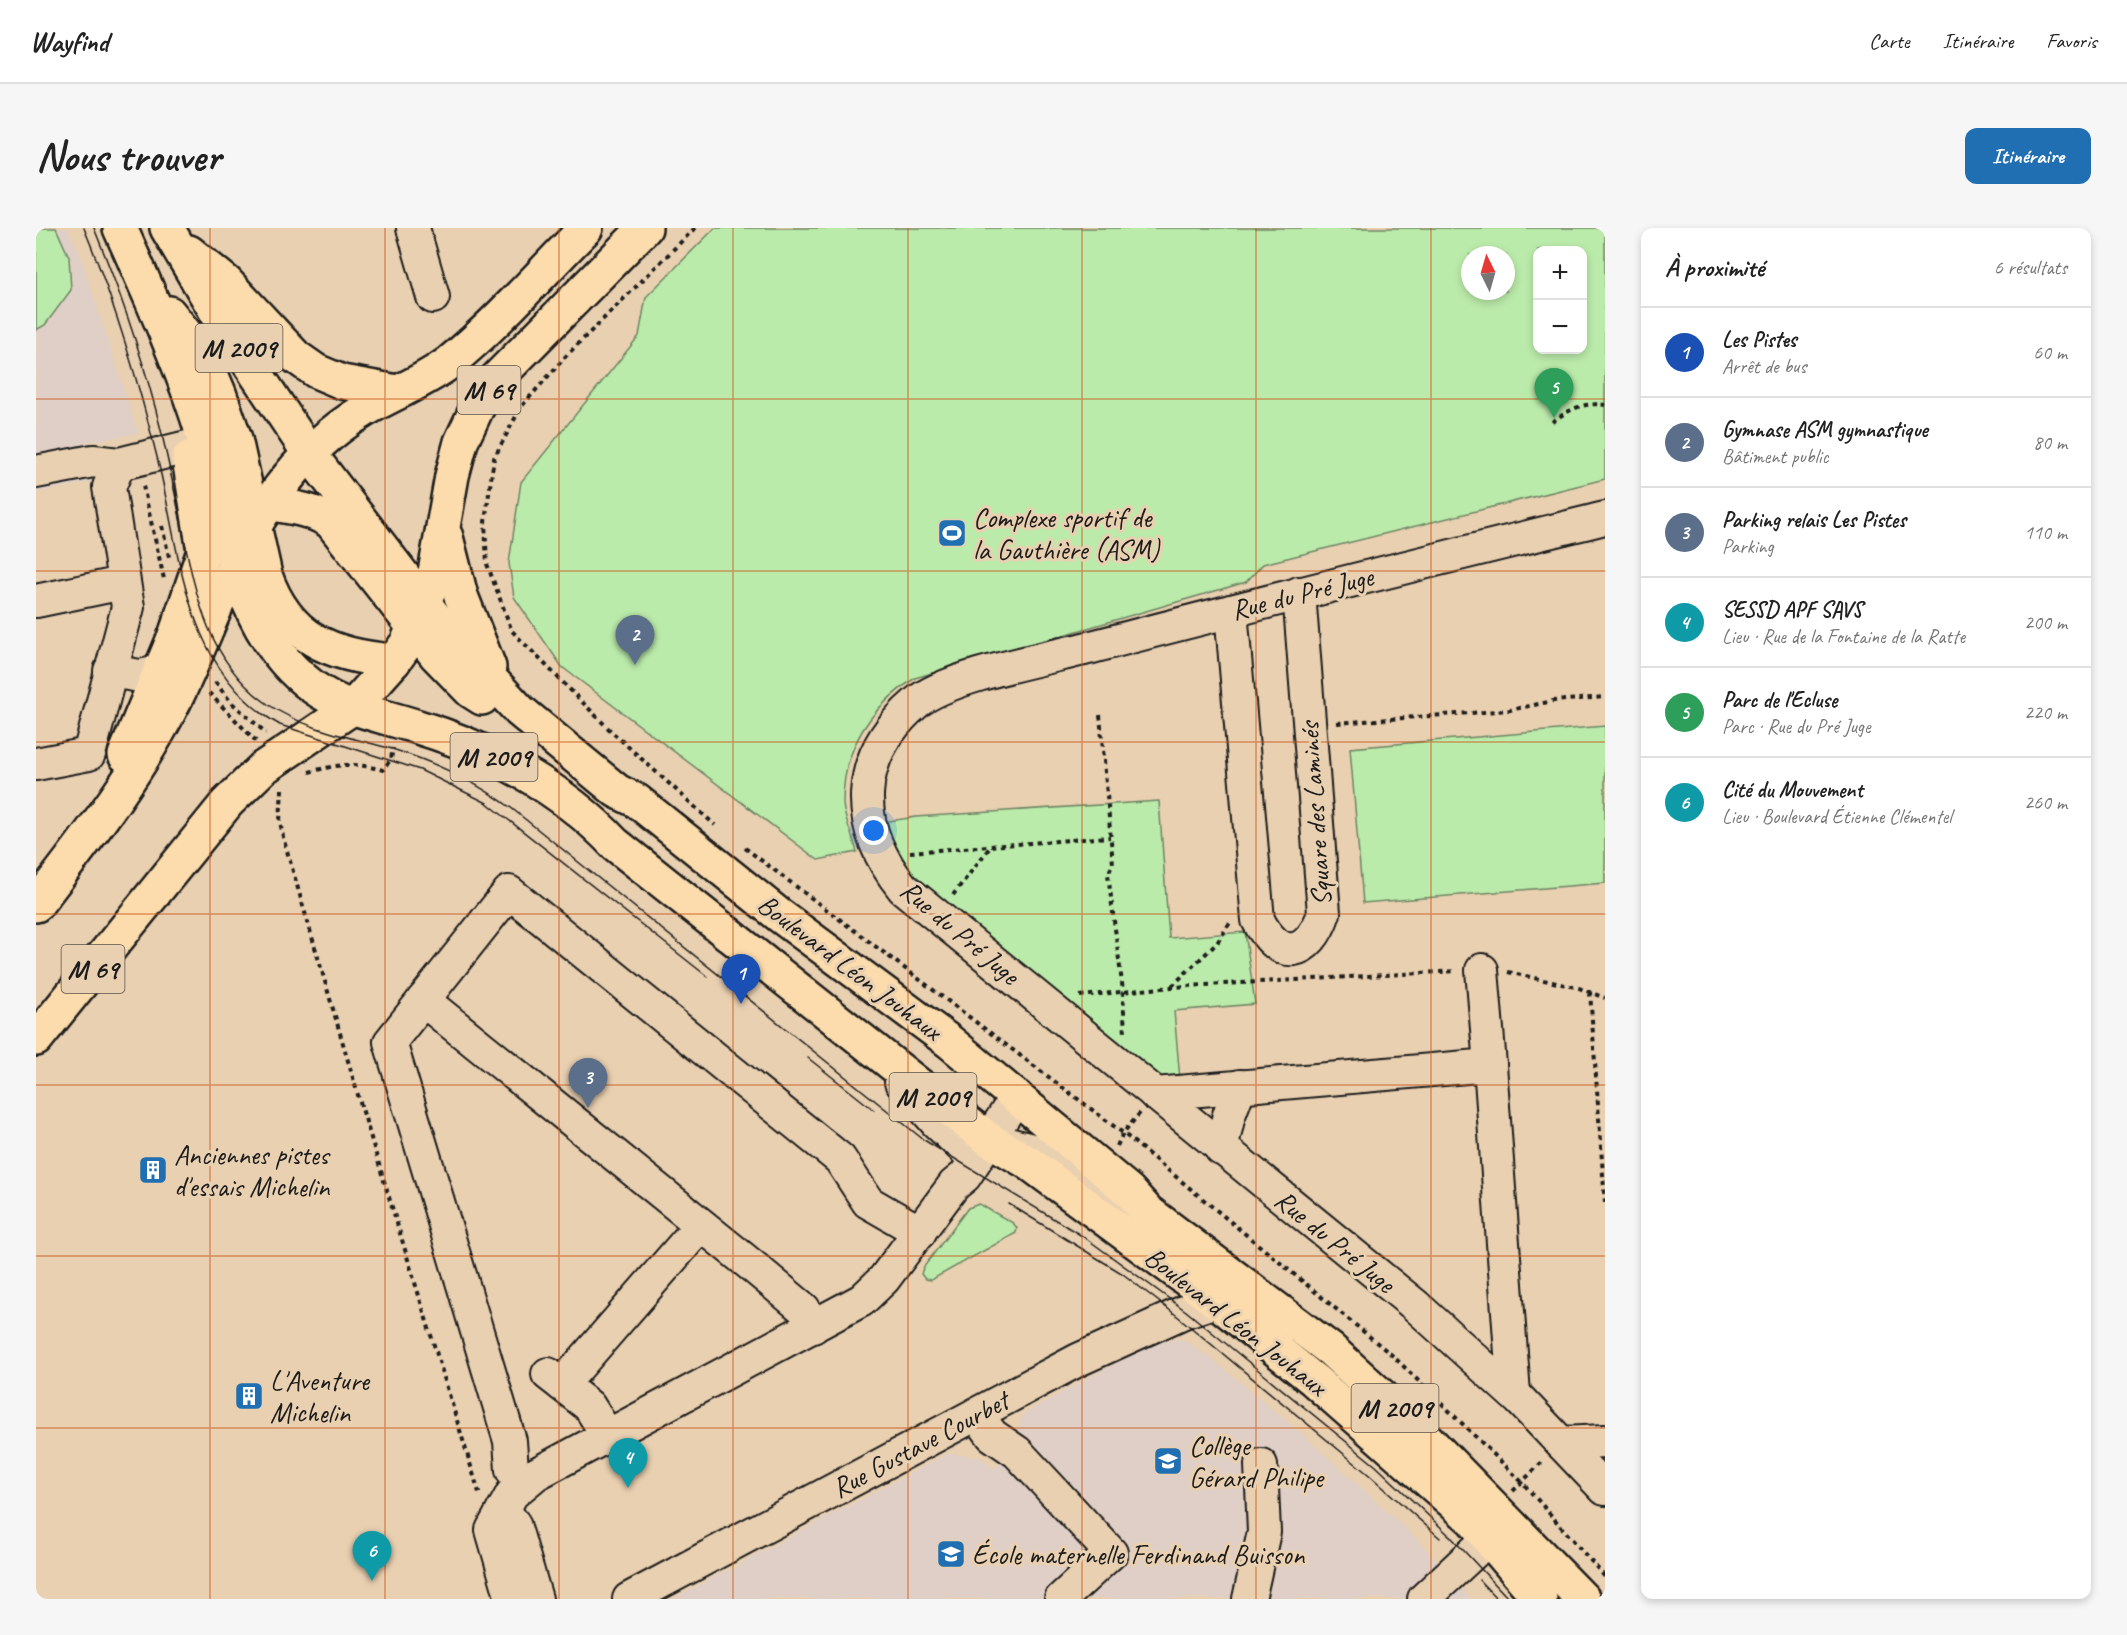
<!DOCTYPE html>
<html lang="fr">
<head>
<meta charset="utf-8">
<style>
	:root { --surface:#fff; --page:#f6f6f6; --text:#222; --muted:#767676; --line:#e0e0e0; --accent:#1f6fb2 }
	body { margin:0; font-family:Caveat,sans-serif; background:var(--page); color:var(--text) }
	.controls { position:absolute; right:18px; top:18px; display:grid; overflow:hidden; border-radius:12px; box-shadow:0 3px 9px #0003 }
	.controls button { width:54px; height:54px; display:grid; place-items:center; padding:0; border:0; border-bottom:2px solid var(--line); background:var(--surface); color:var(--text); font:30px sans-serif }
	.compass { position:absolute; left:1425px; top:18px; width:54px; height:54px; border-radius:50%; background:var(--surface); box-shadow:0 3px 9px #0003; rotate:355deg }
	.you { position:absolute; left:838px; top:603px; width:21px; height:21px; margin:-15px; border:4px solid #fff; border-radius:50%; background:#1a73e8; box-shadow:0 0 0 9px #1a73e833 }
	.badge { display:grid; place-items:center; width:39px; height:39px; border-radius:50%; background:var(--accent); color:#fff; font-size:20px; font-weight:700 }
	.pin { position:absolute; translate:-50% -50px; filter:drop-shadow(0 2px 3px #0008) }
	.pin::after { content:''; position:absolute; top:32px; width:21px; height:18px; background:inherit; clip-path:polygon(0 0,100% 0,50% 100%) }
	.list { margin:0; padding:0; list-style:none }
	h2 { display:flex; justify-content:space-between; align-items:center; height:78px; margin:0; padding:0 24px; font-size:26px }
	h2 small { font-size:20px; font-weight:400; color:var(--muted) }
	.list li { display:grid; grid-template-columns:39px 1fr auto; gap:18px; align-items:center; box-sizing:border-box; height:90px; padding:0 24px; border-top:2px solid var(--line) }
	.list b { display:block; font-size:22px; white-space:nowrap }
	.list p { margin:0; font-size:20px; white-space:nowrap; color:var(--muted) }
	.list em { font-size:20px; font-style:normal; color:var(--muted) }
	.map { position:relative; flex:none; width:1569px; height:1371px; overflow:hidden; border-radius:12px }
	header { display:flex; align-items:center; gap:36px; box-sizing:border-box; height:84px; padding:0 30px; background:var(--surface); border-bottom:2px solid var(--line) }
	header strong { font-size:28px }
	nav { display:flex; gap:33px; margin-inline-start:auto; font-size:21px }
	.intro { display:flex; align-items:center; justify-content:space-between; box-sizing:border-box; height:144px; padding:0 36px }
	h1 { margin:0; font-size:42px }
	.button { padding:15px 27px; border-radius:12px; background:var(--accent); color:#fff; font-size:21px; font-weight:700 }
	main { display:flex; gap:36px; padding:0 36px }
	aside { flex:1; background:var(--surface); border-radius:12px; box-shadow:0 3px 9px #0003 }
	.map>svg:first-child { display:block }
	.built { fill:#e0cfc6 }
	.green { fill:#bbebaa; stroke:#6c8463; stroke-width:1.5; fill-rule:evenodd }
	.lines { fill:none; stroke-linecap:round; stroke-linejoin:round }
	.minor-casing { stroke:#1c1c1c; stroke-width:36 }
	.major-casing { stroke:#1c1c1c; stroke-width:38 }
	.path { stroke:#1c1c1c; stroke-width:4; stroke-dasharray:4.5 4.5; stroke-linecap:butt }
	.minor { stroke:#e9d0b1; stroke-width:32 }
	.major { stroke:#fcdcac; stroke-width:33 }
	.tram { stroke:#1c1c1c; stroke-width:1.5 }
	.grid { fill:none; stroke:#c9500e; stroke-width:1.5; stroke-opacity:0.55 }
	.labels { text-anchor:middle; dominant-baseline:central; stroke-width:6; stroke-linejoin:round; paint-order:stroke }
	.shield { fill:#e9d0b1; stroke:#5a5249; stroke-width:1.5 }
	.shield-label { font-size:27px; font-weight:bold; fill:#1c1c1c }
	.poi-label { font-size:28px; fill:#1c1c1c; stroke:#e9d0b1; text-anchor:start }
	.street-label { font-size:28px; fill:#1c1c1c; stroke:#e9d0b1 }
</style>
</head>
<body>
<header>
<strong>Wayfind</strong>
<nav><a>Carte</a><a>Itinéraire</a><a>Favoris</a></nav>
</header>
<div class="intro"><h1>Nous trouver</h1><a class="button">Itinéraire</a></div>
<main>
<div class="map">
<svg width="1569" height="1371" viewBox="0 0 1569 1371">
	<rect width="100%" height="100%" fill="#e9d0b1"/>
	<filter id="ink" filterUnits="userSpaceOnUse"><feTurbulence type="fractalNoise" baseFrequency=".0167" numOctaves="2"/><feDisplacementMap in="SourceGraphic" scale="12" xChannelSelector="R" yChannelSelector="G"/><feConvolveMatrix kernelMatrix="1 2 1 2 8 2 1 2 1" color-interpolation-filters="sRGB"/></filter>
	<g filter="url(#ink)">
		<g class="built">
			<path d="M 0,0 L 32,0 L 42,20 L 102,205 L 53,214 L 61,253 L 0,265 Z"/>
			<path d="M 1146,1111 L 1180,1134 L 1270,1209 L 1380,1310 L 1435,1371 L 636,1371 L 695,1340 L 697,1342 L 710,1332 L 912,1225 L 946,1230 L 957,1241 L 991,1213 L 981,1203 L 987,1186 L 1073,1138 L 1125,1113 Z"/>
		</g>
		<g class="green">
			<path d="M 0,0 L 20,0 L 33,29 L 35,62 L 9,97 L 0,102 Z"/>
			<path d="M 679,0 L 1569,0 L 1569,251 L 1227,336 L 1210,354 L 879,450 C 835,479 807,519 807,574 C 807,589 817,608 821,624 L 782,632 L 526,439 L 478,369 L 473,335 L 485,254 L 603,108 L 610,69 ZM 1502,22 L 1546,22 L 1546,122 L 1502,122 ZM 1434,27 L 1470,27 L 1470,63 L 1434,63 Z"/>
			<path d="M 1569,498 L 1569,655 L 1327,675 L 1314,520 Z"/>
			<path d="M 1123,573 L 1133,710 L 1209,704 L 1219,776 L 1138,783 L 1145,863 L 1119,866 L 900,689 L 833,596 L 880,589 Z"/>
			<path d="M 943,976 L 977,995 L 981,1000 L 980,1005 L 895,1052 L 889,1051 L 885,1046 L 887,1040 L 932,980 Z"/>
		</g>
		<g class="lines">
			<g class="minor-casing">
				<g id="minor">
					<path d="M 377,0 L 397,69"/>
					<path d="M 0,244 L 57,233 L 83,236 L 151,219"/>
					<path d="M 1569,290 C 1398,332 1226,374 1056,419 C 1013,430 911,448 880,475 C 817,529 817,598 867,660 L 1380,1078 L 1483,1171 L 1569,1261"/>
					<path d="M 0,373 L 87,355"/>
					<path d="M 1195,383 L 1222,692 C 1244,735 1273,729 1288,685 L 1263,365"/>
					<path d="M 74,443 L 104,448 L 123,444"/>
					<path d="M 0,536 L 53,526 L 92,379 L 73,259 L 83,236"/>
					<path d="M 1446,742 L 1454,837"/>
					<path d="M 387,772 L 720,1041 L 768,1081 L 777,1099"/>
					<path d="M 865,854 L 901,895 L 939,931"/>
					<path d="M 1119,866 L 1454,837 L 1478,1166"/>
					<path d="M 964,914 L 1013,926 L 1087,978 L 1112,984"/>
					<path d="M 1185,921 L 1193,887 L 1204,858"/>
					<path d="M 512,1146 L 553,1178 L 572,1208"/>
					<path d="M 526,1157 L 665,997"/>
					<path d="M 941,1186 L 956,1207 L 981,1224 L 1075,1325 L 1025,1371"/>
					<path d="M 1525,1215 L 1569,1213"/>
					<path d="M 484,1257 L 476,1242 L 474,1213 L 354,814 L 473,664 L 804,931 L 832,974 L 884,1004"/>
					<path d="M 467,1282 L 478,1296 L 500,1371"/>
					<path d="M 476,1371 L 456,1302 L 476,1266 L 500,1246 L 826,1072 L 848,1051 L 918,957 L 929,948 L 981,868"/>
					<path d="M 593,1371 L 1042,1132 L 1150,1083 L 1180,1073"/>
					<path d="M 1213,1371 L 1228,1304 L 1225,1237"/>
					<path d="M 1388,1371 L 1452,1311"/>
				</g>
			</g>
			<g class="major-casing">
				<g id="major">
					<path d="M 84,0 C 111,61 139,122 160,185 C 191,276 192,397 277,459 C 309,482 346,487 382,499 C 455,521 527,561 579,616 L 913,881 L 954,912 L 993,935 L 1180,1073 L 1278,1152 L 1436,1291 L 1504,1371"/>
					<path d="M 131,0 L 191,102 L 273,225 L 408,401 L 484,483 L 581,563 L 601,573 L 743,687 L 914,814 L 1093,963 L 1112,984 L 1295,1122 L 1374,1194 L 1547,1371"/>
					<path d="M 153,24 L 190,54 L 260,129 L 280,143 L 306,154 L 361,164"/>
					<path d="M 133,85 L 168,129 L 183,165 L 199,211 L 229,347 C 251,410 294,428 358,433"/>
					<path d="M 232,275 C 254,279 276,281 295,294 L 400,427 L 435,463 L 446,470"/>
					<path d="M 410,309 L 425,368 L 453,439"/>
					<path d="M 89,527 L 140,405 L 168,323 L 153,230"/>
					<path d="M 0,677 C 50,612 101,548 138,474 C 175,400 197,318 250,252 C 275,220 307,193 343,174 C 367,161 392,151 414,134 C 463,94 506,44 550,0"/>
					<path d="M 0,811 L 191,575 L 227,540 L 316,480 L 358,433 L 371,415 L 398,350 L 416,248 L 425,214 L 441,180 L 460,151 L 609,0"/>
				</g>
			</g>
			<g class="path">
				<path d="M 659,0 L 530,128 L 485,179 L 458,230 L 449,294 L 451,336 L 476,403 L 577,505 L 679,597"/>
				<path d="M 1516,194 C 1534,181 1547,174 1569,177"/>
				<path d="M 107,258 L 128,351"/>
				<path d="M 126,298 L 134,333"/>
				<path d="M 179,454 L 195,474 L 230,505"/>
				<path d="M 173,465 L 220,513"/>
				<path d="M 1064,487 L 1077,636 L 1072,646 L 1087,763 L 1089,807"/>
				<path d="M 1301,495 L 1474,482 L 1517,473 L 1569,469"/>
				<path d="M 273,544 C 304,536 317,534 347,542 L 355,531 L 357,520"/>
				<path d="M 246,561 L 244,593 L 247,609 L 324,874 L 444,1268"/>
				<path d="M 709,620 L 1087,905 L 1357,1128 L 1486,1254 L 1569,1349"/>
				<path d="M 874,624 L 1074,609"/>
				<path d="M 917,667 L 955,618"/>
				<path d="M 1472,744 L 1543,760 L 1569,770"/>
				<path d="M 1136,758 L 1181,715 L 1195,693"/>
				<path d="M 1554,764 L 1569,975"/>
				<path d="M 1044,768 L 1136,759 L 1419,743"/>
				<path d="M 1081,918 L 1087,905 L 1104,885"/>
				<path d="M 1477,1263 L 1506,1234"/>
			</g>
			<use href="#minor" class="minor"/>
			<use href="#major" class="major"/>
			<g class="tram">
				<path d="M 48,0 C 78,73 101,149 120,225 C 145,323 146,442 244,497 L 384,542 L 451,575 L 672,749"/>
				<path d="M 58,0 C 85,66 108,133 125,202 C 132,233 139,264 145,295 C 159,364 171,435 233,477 C 271,502 314,509 356,521 C 399,534 438,553 474,579 L 888,912 L 1051,1011 L 1150,1083 L 1340,1238 L 1415,1309 L 1473,1371"/>
				<path d="M 772,830 L 838,882"/>
				<path d="M 973,976 L 1087,1046 L 1140,1087 L 1332,1246 L 1404,1310"/>
				<path d="M 1443,1352 L 1461,1371"/>
			</g>
		</g>
	</g>
	<path class="grid" d="M 174,0 L 174,1371M 349,0 L 349,1371M 523,0 L 523,1371M 697,0 L 697,1371M 872,0 L 872,1371M 1046,0 L 1046,1371M 1220,0 L 1220,1371M 1395,0 L 1395,1371M 0,171 L 1569,171M 0,343 L 1569,343M 0,514 L 1569,514M 0,686 L 1569,686M 0,857 L 1569,857M 0,1028 L 1569,1028M 0,1200 L 1569,1200"/>
	<defs>
		<g id="stadium-square" transform="scale(1.5)"><rect x="-9" y="-9" width="18" height="18" rx="4" fill="#1f6fb2" stroke="#e9d0b1"/><path d="M0-5a6.5 5 0 1 0 0 10a6.5 5 0 1 0 0-10ZM-3.5-1.8h7v3.6h-7Z" fill="#fff"/></g>
		<g id="building-square" transform="scale(1.5)"><rect x="-9" y="-9" width="18" height="18" rx="4" fill="#1f6fb2" stroke="#e9d0b1"/><path d="M-4-6H4V6H1V3H-1V6H-4ZM-2.5-4.3h1.7v1.8h-1.7ZM.8-4.3h1.7v1.8H.8ZM-2.5-1h1.7V.8h-1.7ZM.8-1h1.7V.8H.8Z" fill="#fff"/></g>
		<g id="school-square" transform="scale(1.5)"><rect x="-9" y="-9" width="18" height="18" rx="4" fill="#1f6fb2" stroke="#e9d0b1"/><path d="M0-5L7-2L0 1L-7-2ZM-4 1L0 2.5L4 1V4Q0 6-4 4Z" fill="#fff"/></g>
	</defs>
	<g fill-rule="evenodd">
		<use href="#stadium-square" x="916" y="305"/>
		<use href="#building-square" x="117" y="942"/>
		<use href="#building-square" x="213" y="1168"/>
		<use href="#school-square" x="1132" y="1233"/>
		<use href="#school-square" x="915" y="1326"/>
	</g>
	<g class="labels">
		<g class="shield">
			<rect x="159.5" y="96" width="87" height="48" rx="4.5"/>
			<rect x="421.5" y="138" width="63" height="48" rx="4.5"/>
			<rect x="414.5" y="505" width="87" height="48" rx="4.5"/>
			<rect x="25.5" y="717" width="63" height="48" rx="4.5"/>
			<rect x="853.5" y="845" width="87" height="48" rx="4.5"/>
			<rect x="1315.5" y="1156" width="87" height="48" rx="4.5"/>
		</g>
		<g class="shield-label">
			<text x="203" y="120">M 2009</text>
			<text x="453" y="162">M 69</text>
			<text x="458" y="529">M 2009</text>
			<text x="57" y="741">M 69</text>
			<text x="897" y="869">M 2009</text>
			<text x="1359" y="1180">M 2009</text>
		</g>
		<g class="poi-label">
			<text x="937" y="289">Complexe sportif de<tspan x="937" dy="32">la Gauthière (ASM)</tspan></text>
			<text x="138" y="926">Anciennes pistes<tspan x="138" dy="32">d'essais Michelin</tspan></text>
			<text x="234" y="1152">L'Aventure<tspan x="234" dy="32">Michelin</tspan></text>
			<text x="1153" y="1217">Collège<tspan x="1153" dy="32">Gérard Philipe</tspan></text>
			<text x="936" y="1326">École maternelle Ferdinand Buisson</text>
		</g>
		<g class="street-label">
			<text transform="translate(1266 365) rotate(-14)">Rue du Pré Juge</text>
			<text transform="translate(1279 586) rotate(-94)">Square des Laminés</text>
			<text transform="translate(924 704) rotate(40)">Rue du Pré Juge</text>
			<text transform="translate(814 739) rotate(37)">Boulevard Léon Jouhaux</text>
			<text transform="translate(1299 1013) rotate(39)">Rue du Pré Juge</text>
			<text transform="translate(1200 1093) rotate(38)">Boulevard Léon Jouhaux</text>
			<text transform="translate(884 1216) rotate(-28)">Rue Gustave Courbet</text>
		</g>
	</g>
</svg>
<div class="controls">
<button>+</button>
<button>−</button>
</div>
<svg class="compass" viewBox="-18 -18 36 36"><path d="M0-13l5 13h-10z" fill="#e53935"/><path d="M0 13l5-13h-10z" fill="#767676"/></svg>
<div class="you"></div>
<div class="pin badge" style="left:705px;top:776px;background:#1a4fb4">1</div>
<div class="pin badge" style="left:599px;top:437px;background:#5c6f8a">2</div>
<div class="pin badge" style="left:552px;top:880px;background:#5c6f8a">3</div>
<div class="pin badge" style="left:592px;top:1260px;background:#0f9aa8">4</div>
<div class="pin badge" style="left:1518px;top:190px;background:#2e9e5b">5</div>
<div class="pin badge" style="left:336px;top:1353px;background:#0f9aa8">6</div>
</div>
<aside>
<h2>À proximité<small>6 résultats</small></h2>
<ul class="list">
<li><span class="badge" style="background:#1a4fb4">1</span><div><b>Les Pistes</b><p>Arrêt de bus</p></div><em>60 m</em></li>
<li><span class="badge" style="background:#5c6f8a">2</span><div><b>Gymnase ASM gymnastique</b><p>Bâtiment public</p></div><em>80 m</em></li>
<li><span class="badge" style="background:#5c6f8a">3</span><div><b>Parking relais Les Pistes</b><p>Parking</p></div><em>110 m</em></li>
<li><span class="badge" style="background:#0f9aa8">4</span><div><b>SESSD APF SAVS</b><p>Lieu · Rue de la Fontaine de la Ratte</p></div><em>200 m</em></li>
<li><span class="badge" style="background:#2e9e5b">5</span><div><b>Parc de l'Ecluse</b><p>Parc · Rue du Pré Juge</p></div><em>220 m</em></li>
<li><span class="badge" style="background:#0f9aa8">6</span><div><b>Cité du Mouvement</b><p>Lieu · Boulevard Étienne Clémentel</p></div><em>260 m</em></li>
</ul>
</aside>
</main>
</body>
</html>
